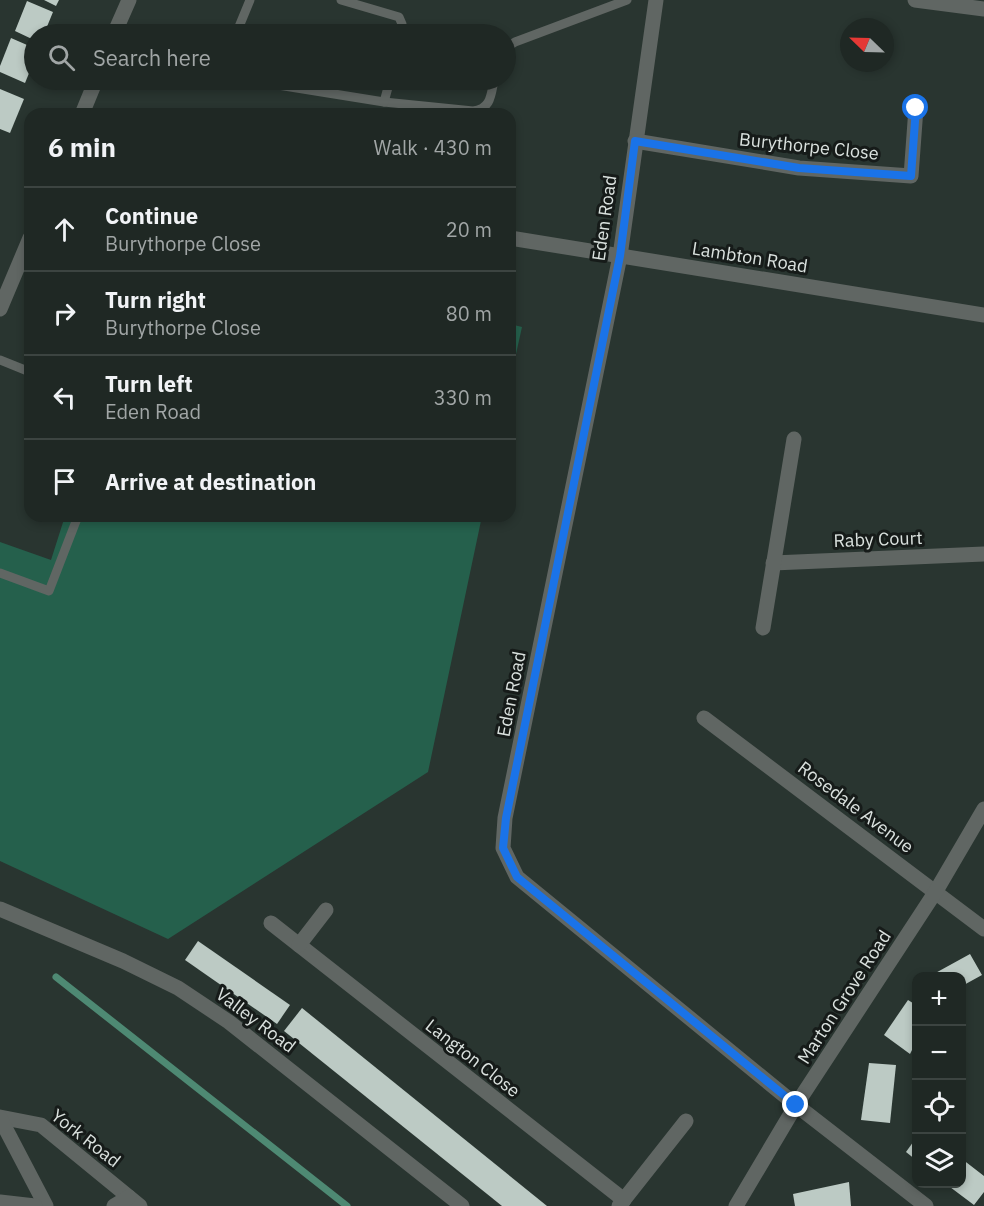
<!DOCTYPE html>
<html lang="en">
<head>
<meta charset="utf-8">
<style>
	:root { --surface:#1f2824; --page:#27302c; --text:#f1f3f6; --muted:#a1a6a6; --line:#3c4441 }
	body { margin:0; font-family:"IBM Plex Sans",sans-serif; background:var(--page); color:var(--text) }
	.controls { position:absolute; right:18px; bottom:18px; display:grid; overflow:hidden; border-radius:12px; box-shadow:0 3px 9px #0003 }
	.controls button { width:54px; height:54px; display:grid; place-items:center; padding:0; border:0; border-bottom:2px solid var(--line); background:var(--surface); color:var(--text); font:30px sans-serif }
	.compass { position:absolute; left:840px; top:18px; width:54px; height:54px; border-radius:50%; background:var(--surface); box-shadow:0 3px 9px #0003; rotate:293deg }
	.stop { position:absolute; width:18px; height:18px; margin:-14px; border:4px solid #1a73e8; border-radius:50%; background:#fff }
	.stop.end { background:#1a73e8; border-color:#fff; box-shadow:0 2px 6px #0008 }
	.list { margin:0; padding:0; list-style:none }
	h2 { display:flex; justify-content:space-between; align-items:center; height:78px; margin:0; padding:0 24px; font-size:26px }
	h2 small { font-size:20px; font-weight:400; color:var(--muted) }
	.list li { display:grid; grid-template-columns:39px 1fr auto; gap:18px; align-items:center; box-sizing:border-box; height:84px; padding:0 24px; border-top:2px solid var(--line) }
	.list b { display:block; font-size:22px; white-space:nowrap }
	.list p { margin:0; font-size:20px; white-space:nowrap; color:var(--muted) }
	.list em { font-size:20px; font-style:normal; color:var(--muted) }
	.icon { flex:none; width:33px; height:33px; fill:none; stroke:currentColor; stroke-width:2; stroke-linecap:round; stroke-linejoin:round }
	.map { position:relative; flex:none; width:984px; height:1206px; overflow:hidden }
	.search { position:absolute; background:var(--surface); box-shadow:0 3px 9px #0003; left:24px; top:24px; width:492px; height:66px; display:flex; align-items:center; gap:15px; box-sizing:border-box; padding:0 21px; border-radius:33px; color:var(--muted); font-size:22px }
	.panel { position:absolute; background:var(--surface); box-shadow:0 3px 9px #0003; left:24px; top:108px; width:492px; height:414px; border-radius:18px }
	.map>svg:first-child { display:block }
	.green { fill:#25604c }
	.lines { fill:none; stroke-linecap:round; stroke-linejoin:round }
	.stream { stroke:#4e8973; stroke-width:7 }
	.building { fill:#bccac4 }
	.service { stroke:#606663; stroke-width:9 }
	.minor { stroke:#606663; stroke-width:15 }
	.route { stroke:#1a73e8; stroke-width:8 }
	.labels { text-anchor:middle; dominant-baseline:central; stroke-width:6; stroke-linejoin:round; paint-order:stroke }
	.street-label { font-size:18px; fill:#dbe2df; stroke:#161b19 }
</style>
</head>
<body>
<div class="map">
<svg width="984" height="1206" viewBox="0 0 984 1206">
	<rect width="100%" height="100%" fill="#293530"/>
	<g class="green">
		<path d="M 510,324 L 522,327 L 510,381 Z"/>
		<path d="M 65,516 L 482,516 L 428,772 L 168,939 L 0,861 L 0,542 L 51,560 Z"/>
	</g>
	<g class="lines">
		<path class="stream" d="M 56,977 L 347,1206"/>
	</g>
	<g class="building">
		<path d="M 44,0 L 59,0 L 56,6 Z"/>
		<path d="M 27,1 L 53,12 L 44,34 L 34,34 L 34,40 L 15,31 Z"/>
		<path d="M 11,38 L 34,48 L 34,61 L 25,83 L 0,72 L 0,66 Z"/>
		<path d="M 0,89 L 24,99 L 10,133 L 0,129 Z"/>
		<path d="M 198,941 L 290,1005 L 277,1024 L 185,960 Z"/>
		<path d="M 970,954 L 982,975 L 962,986 L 962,976 L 930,976 Z"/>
		<path d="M 908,1000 L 916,1005 L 916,1042 L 910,1054 L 884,1035 Z"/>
		<path d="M 302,1008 L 547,1206 L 502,1206 L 284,1031 Z"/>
		<path d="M 869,1063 L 896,1065 L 890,1123 L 861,1120 Z"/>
		<path d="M 916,1138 L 916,1160 L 906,1152 Z"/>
		<path d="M 962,1159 L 984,1176 L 984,1192 L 974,1205 L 946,1184 L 962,1184 Z"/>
		<path d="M 849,1182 L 851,1206 L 795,1206 L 793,1194 Z"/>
	</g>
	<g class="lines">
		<g class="service">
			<path d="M 341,0 L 399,17 L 402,24 L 401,34"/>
			<path d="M 236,34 L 250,0"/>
			<path d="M 506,48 L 515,42 L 627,0"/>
			<path d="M 247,80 L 384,102 L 473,111 C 491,109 491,95 494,80"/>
			<path d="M 384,102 L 390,80"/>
			<path d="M 0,360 L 30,372"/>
			<path d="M 0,573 L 49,591 L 78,516"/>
		</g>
		<g class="minor">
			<path d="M 656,0 L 620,256 L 505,818 L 503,848 L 517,877 L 796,1105 L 926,1206"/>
			<path d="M 915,0 L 984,9"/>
			<path d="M 114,34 L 129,0"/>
			<path d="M 82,114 L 96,80"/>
			<path d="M 635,141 L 799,168 L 911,176 L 916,108"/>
			<path d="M 510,238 L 984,315"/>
			<path d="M 0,309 L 30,238"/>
			<path d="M 773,563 L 984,554"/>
			<path d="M 763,628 L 794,439"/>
			<path d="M 704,718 L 984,929"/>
			<path d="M 0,909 L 123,961 L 178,988 L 229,1022 L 462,1206"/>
			<path d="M 271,923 L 624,1200"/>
			<path d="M 299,945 L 326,910"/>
			<path d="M 0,1117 L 41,1125 L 140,1206"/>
			<path d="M 0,1118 L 46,1206"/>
			<path d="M 0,1202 L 35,1206"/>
			<path d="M 114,1206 L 129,1197"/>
			<path d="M 619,1206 L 686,1121"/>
			<path d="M 736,1206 L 796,1105 L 936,891 L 984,809"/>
		</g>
	</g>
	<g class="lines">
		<path class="route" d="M 796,1105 L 517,877 L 503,848 L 506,818 L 620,256 L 635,141 L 799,168 L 911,176 L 916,108"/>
	</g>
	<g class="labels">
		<g class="street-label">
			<text transform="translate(809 146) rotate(6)">Burythorpe Close</text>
			<text transform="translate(604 218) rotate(-82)">Eden Road</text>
			<text transform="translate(750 257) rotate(9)">Lambton Road</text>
			<text transform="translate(878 539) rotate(-2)">Raby Court</text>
			<text transform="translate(511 694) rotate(-79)">Eden Road</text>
			<text transform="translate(856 807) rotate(37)">Rosedale Avenue</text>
			<text transform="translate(844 997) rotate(-57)">Marton Grove Road</text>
			<text transform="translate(256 1020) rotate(37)">Valley Road</text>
			<text transform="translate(473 1058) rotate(38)">Langton Close</text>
			<text transform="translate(86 1138) rotate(38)">York Road</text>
		</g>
	</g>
</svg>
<div class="controls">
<button>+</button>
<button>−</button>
<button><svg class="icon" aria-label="locate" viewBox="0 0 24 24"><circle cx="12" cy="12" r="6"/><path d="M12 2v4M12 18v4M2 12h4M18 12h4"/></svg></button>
<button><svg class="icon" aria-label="layers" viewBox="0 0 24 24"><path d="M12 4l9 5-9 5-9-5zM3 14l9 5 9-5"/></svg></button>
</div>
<svg class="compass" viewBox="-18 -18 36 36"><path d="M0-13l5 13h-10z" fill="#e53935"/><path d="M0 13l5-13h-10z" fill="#a1a6a6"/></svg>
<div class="stop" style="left:916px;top:108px"></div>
<div class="stop end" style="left:796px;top:1105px"></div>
<div class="search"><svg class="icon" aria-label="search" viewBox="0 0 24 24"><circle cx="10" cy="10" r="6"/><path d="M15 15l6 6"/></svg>Search here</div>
<section class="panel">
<h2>6 min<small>Walk · 430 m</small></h2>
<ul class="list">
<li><svg class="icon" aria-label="ahead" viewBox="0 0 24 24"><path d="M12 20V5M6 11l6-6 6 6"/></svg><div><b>Continue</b><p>Burythorpe Close</p></div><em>20 m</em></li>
<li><svg class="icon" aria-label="right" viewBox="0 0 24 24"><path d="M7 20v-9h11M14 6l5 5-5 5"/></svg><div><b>Turn right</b><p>Burythorpe Close</p></div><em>80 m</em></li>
<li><svg class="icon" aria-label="left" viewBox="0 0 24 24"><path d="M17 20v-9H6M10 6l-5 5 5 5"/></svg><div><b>Turn left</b><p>Eden Road</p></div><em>330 m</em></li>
<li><svg class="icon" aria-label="arrive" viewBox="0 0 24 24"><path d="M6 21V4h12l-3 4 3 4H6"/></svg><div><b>Arrive at destination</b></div></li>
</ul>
</section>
</div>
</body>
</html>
